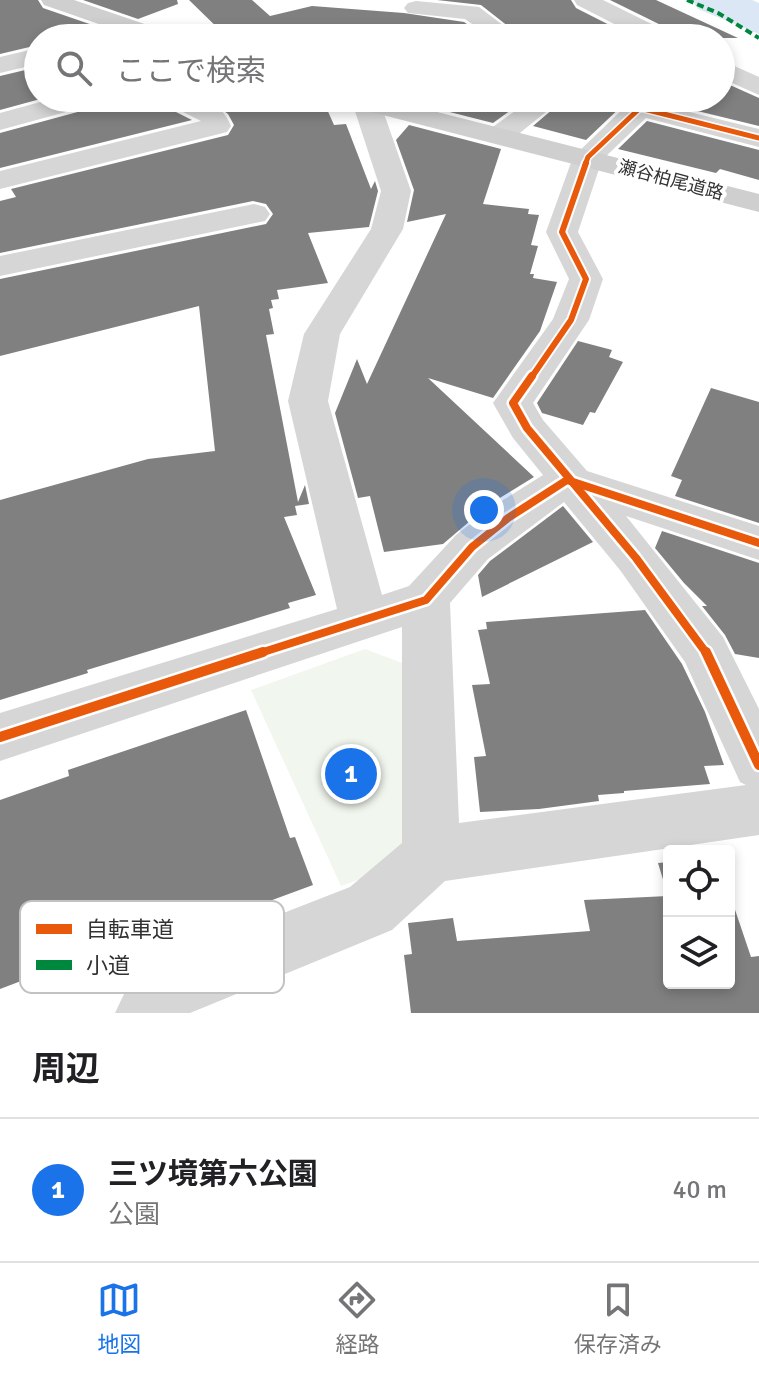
<!DOCTYPE html>
<html lang="ja">
<head>
<meta charset="utf-8">
<style>
	:root { --surface:#fff; --page:#f2f2f2; --text:#202124; --muted:#757577; --line:#e0e0e0; --accent:#1a73e8 }
	body { margin:0; font-family:Signika,"Noto Sans JP",sans-serif; background:var(--page); color:var(--text) }
	.controls { position:absolute; right:24px; bottom:24px; display:grid; overflow:hidden; border-radius:8px; box-shadow:0 4px 12px #0003 }
	.controls button { width:72px; height:72px; display:grid; place-items:center; padding:0; border:0; border-bottom:2px solid var(--line); background:var(--surface); color:var(--text); font:40px sans-serif }
	.you { position:absolute; left:484px; top:510px; width:28px; height:28px; margin:-20px; border:6px solid #fff; border-radius:50%; background:#1a73e8; box-shadow:0 0 0 12px #1a73e833 }
	.badge { display:grid; place-items:center; width:52px; height:52px; border-radius:50%; background:var(--accent); color:#fff; font-size:26px; font-weight:700 }
	.pin { position:absolute; translate:-50% -50%; border:4px solid #fff; box-shadow:0 2px 8px #0006 }
	.list { margin:0; padding:0; list-style:none }
	h2 { display:flex; justify-content:space-between; align-items:center; height:104px; margin:0; padding:0 32px; font-size:34px }
	h2 small { font-size:26px; font-weight:400; color:var(--muted) }
	.list li { display:grid; grid-template-columns:52px 1fr auto; gap:24px; align-items:center; box-sizing:border-box; height:144px; padding:0 32px; border-top:2px solid var(--line) }
	.list b { display:block; font-size:30px; white-space:nowrap }
	.list p { margin:0; font-size:26px; white-space:nowrap; color:var(--muted) }
	.list em { font-size:26px; font-style:normal; color:var(--muted) }
	.icon { flex:none; width:44px; height:44px; fill:none; stroke:currentColor; stroke-width:2; stroke-linecap:round; stroke-linejoin:round }
	.map { position:relative; flex:none; width:759px; height:1013px; overflow:hidden }
	.search { position:absolute; background:var(--surface); box-shadow:0 4px 12px #0003; left:24px; right:24px; top:24px; height:88px; display:flex; align-items:center; gap:20px; box-sizing:border-box; padding:0 28px; border-radius:44px; color:var(--muted); font-size:30px }
	.sheet { height:248px; background:var(--surface) }
	nav { display:flex; justify-content:space-around; align-items:center; box-sizing:border-box; height:112px; border-top:2px solid var(--line); background:var(--surface); font-size:22px; color:var(--muted) }
	nav a { display:grid; justify-items:center; gap:4px }
	nav .on { color:var(--accent) }
	.map>svg:first-child { display:block }
	.green { fill:#f1f6ee }
	.lines { fill:none; stroke-linecap:round; stroke-linejoin:round }
	.river { fill:#dbe7f4; fill-rule:evenodd }
	.building { fill:#808080 }
	.minor { fill:#d6d6d6; fill-rule:evenodd }
	.secondary { fill:#cfcfcf; fill-rule:evenodd }
	.quiet { stroke:#00873e; stroke-width:4; stroke-dasharray:7 4; stroke-linecap:butt }
	.cycleway-far3-casing { stroke:#fff; stroke-width:8 }
	.cycleway-far2-casing { stroke:#fff; stroke-width:10 }
	.cycleway-far1-casing { stroke:#fff; stroke-width:13 }
	.cycleway-casing { stroke:#fff; stroke-width:15 }
	.cycleway-far3 { stroke:#e8590c; stroke-width:5 }
	.cycleway-far2 { stroke:#e8590c; stroke-width:6 }
	.cycleway-far1 { stroke:#e8590c; stroke-width:8 }
	.cycleway { stroke:#e8590c; stroke-width:10 }
	.labels { text-anchor:middle; dominant-baseline:central; stroke-width:8; stroke-linejoin:round; paint-order:stroke }
	.far-street-label { font-size:18px; fill:#323232; stroke:#fff }
	.key { fill:#fff; stroke:#c2c2c2; stroke-width:2 }
	.key-label { font-size:22px; fill:#323232 }
</style>
</head>
<body>
<div class="map">
<svg width="759" height="1013" viewBox="0 0 759 1013">
	<rect width="100%" height="100%" fill="#fff"/>
	<path class="green" d="M 365,649 L 405,664 L 418,859 L 341,886 L 251,690 Z"/>
	<g class="lines">
		<path class="river" d="M 692,0 L 752,0 L 759,3 L 759,34 L 698,9 Z"/>
	</g>
	<g class="building">
		<path d="M 0,0 L 38,0 L 43,8 L 107,30 L 86,38 L 38,38 L 38,45 L 0,54 Z"/>
		<path d="M 83,0 L 177,0 L 178,4 L 138,19 Z"/>
		<path d="M 189,0 L 252,0 L 270,16 L 312,6 L 404,13 L 464,22 L 487,38 L 376,38 L 361,31 L 368,35 L 363,38 L 228,38 Z"/>
		<path d="M 437,0 L 571,0 L 576,8 L 635,38 L 523,38 L 481,5 Z"/>
		<path d="M 610,0 L 656,0 L 738,38 L 676,38 L 671,30 Z"/>
		<path d="M 38,67 L 38,98 L 44,98 L 0,110 L 0,76 Z"/>
		<path d="M 721,81 L 759,98 L 759,126 L 644,98 L 721,98 Z"/>
		<path d="M 101,98 L 161,98 L 166,107 L 192,120 L 0,168 L 0,133 L 96,107 Z"/>
		<path d="M 207,98 L 322,98 L 334,125 L 346,124 L 371,189 L 375,181 L 378,191 L 369,227 L 308,233 L 328,283 L 277,290 L 279,299 L 271,300 L 273,308 L 269,309 L 274,334 L 266,335 L 298,502 L 305,485 L 309,504 L 295,506 L 297,515 L 284,517 L 316,595 L 288,603 L 290,608 L 87,670 L 88,673 L 0,700 L 0,500 L 148,459 L 215,451 L 199,306 L 0,356 L 0,279 L 266,224 L 273,214 L 266,204 L 253,201 L 0,253 L 0,201 L 16,197 L 11,189 L 228,135 L 234,125 L 228,114 Z"/>
		<path d="M 441,98 L 528,98 L 493,123 L 430,107 Z"/>
		<path d="M 566,98 L 635,98 L 628,100 L 586,140 L 533,126 Z"/>
		<path d="M 647,121 L 759,150 L 759,180 L 720,169 L 716,173 L 618,149 Z"/>
		<path d="M 409,125 L 501,149 L 483,204 L 529,209 L 528,214 L 539,215 L 531,245 L 538,246 L 530,274 L 534,274 L 533,278 L 557,282 L 540,331 L 493,398 L 428,378 L 534,477 L 490,504 L 443,544 L 384,552 L 370,496 L 358,498 L 335,413 L 357,359 L 367,384 L 446,214 L 407,222 L 414,190 L 396,140 Z"/>
		<path d="M 578,341 L 612,350 L 609,357 L 623,362 L 595,413 L 590,412 L 583,425 L 542,413 L 537,403 Z"/>
		<path d="M 711,388 L 759,402 L 759,523 L 675,496 L 682,480 L 671,476 Z"/>
		<path d="M 563,506 L 593,542 L 482,597 L 478,575 L 490,561 Z"/>
		<path d="M 662,531 L 759,563 L 759,658 L 735,654 L 725,635 L 702,606 L 707,606 L 684,583 L 655,548 Z"/>
		<path d="M 645,610 L 682,664 L 705,712 L 724,765 L 704,766 L 710,784 L 624,791 L 624,793 L 598,795 L 599,801 L 539,809 L 480,812 L 474,757 L 486,756 L 472,685 L 490,684 L 478,630 L 487,629 L 486,622 Z"/>
		<path d="M 246,710 L 290,838 L 295,837 L 313,885 L 218,920 L 218,918 L 31,990 L 29,978 L 0,989 L 0,800 L 69,776 L 68,770 Z"/>
		<path d="M 669,862 L 669,983 L 729,983 L 729,892 L 751,957 L 759,956 L 759,1013 L 411,1013 L 404,955 L 412,954 L 408,923 L 453,918 L 457,941 L 590,931 L 584,900 L 668,896 L 658,863 Z"/>
	</g>
	<g class="lines">
		<g class="minor">
			<path d="M 574,0 L 603,0 L 670,33 L 673,38 L 642,38 L 577,5 Z"/>
			<path d="M 416,1 L 479,7 L 520,38 L 492,38 L 465,19 L 408,13 L 404,8 L 408,3 Z"/>
			<path d="M 38,48 L 38,64 L 0,73 L 0,57 Z"/>
			<path d="M 721,60 L 759,77 L 759,95 L 721,78 Z"/>
			<path d="M 55,98 L 98,98 L 95,104 L 0,130 L 0,113 Z"/>
			<path d="M 164,98 C 194,98 217,94 231,126 L 227,132 L 0,189 L 0,171 L 201,121 L 167,104 Z"/>
			<path d="M 355,98 L 382,98 L 380,102 L 411,191 L 403,229 L 340,334 L 328,401 L 382,595 L 409,586 L 456,535 L 492,507 L 543,475 L 513,438 L 493,403 L 553,319 L 569,279 L 546,232 L 573,157 L 630,102 L 640,100 L 759,129 L 759,147 L 646,118 L 602,160 L 578,232 L 603,279 L 589,320 L 533,403 L 543,420 L 587,471 L 759,526 L 759,560 L 626,516 L 723,637 L 759,709 L 759,835 L 445,881 L 392,930 L 190,1013 L 115,1013 L 135,971 L 350,887 L 402,843 L 402,627 L 0,761 L 0,713 L 337,609 L 288,401 L 304,334 L 371,229 L 381,191 L 352,102 ZM 564,502 L 620,570 L 685,662 L 740,782 L 746,785 L 459,823 L 450,603 L 488,559 Z"/>
			<path d="M 533,98 L 563,98 L 510,141 L 500,144 L 490,141 L 486,135 L 490,129 Z"/>
			<path d="M 254,204 L 265,207 L 270,214 L 265,221 L 0,276 L 0,256 Z"/>
		</g>
		<g class="secondary">
			<path d="M 41,0 L 74,0 L 171,33 L 174,38 L 139,38 L 44,5 Z"/>
			<path d="M 337,98 L 382,98 L 759,194 L 759,212 L 340,104 Z"/>
		</g>
		<path class="quiet" d="M 687,0 L 718,13 L 759,38"/>
		<g class="cycleway-far3-casing">
			<path id="cycleway-far3" d="M 585,165 L 588,157 L 640,108 L 759,138"/>
		</g>
		<g class="cycleway-far2-casing">
			<path id="cycleway-far2" d="M 531,378 L 571,320 L 586,279 L 562,232 L 586,163"/>
		</g>
		<g class="cycleway-far1-casing">
			<g id="cycleway-far1">
				<path d="M 532,376 L 513,403 L 527,428 L 636,558 L 707,654"/>
				<path d="M 257,654 L 426,600 L 472,547 L 508,518 L 567,480 L 759,543"/>
			</g>
		</g>
		<g class="cycleway-casing">
			<g id="cycleway">
				<path d="M 706,652 L 759,765"/>
				<path d="M 0,737 L 263,652"/>
			</g>
		</g>
		<use href="#cycleway-far3" class="cycleway-far3"/>
		<use href="#cycleway-far2" class="cycleway-far2"/>
		<use href="#cycleway-far1" class="cycleway-far1"/>
		<use href="#cycleway" class="cycleway"/>
	</g>
	<g class="labels">
		<g class="far-street-label">
			<text transform="translate(671 180) rotate(15)">瀬谷柏尾道路</text>
		</g>
	</g>
	<rect x="20" y="901" width="264" height="92" rx="12" class="key"/>
	<rect x="36" y="924" width="36" height="10" fill="#e8590c"/>
	<rect x="36" y="960" width="36" height="10" fill="#00873e"/>
	<g class="key-label">
		<text x="86" y="937">自転車道</text>
		<text x="86" y="973">小道</text>
	</g>
</svg>
<div class="controls">
<button><svg class="icon" aria-label="locate" viewBox="0 0 24 24"><circle cx="12" cy="12" r="6"/><path d="M12 2v4M12 18v4M2 12h4M18 12h4"/></svg></button>
<button><svg class="icon" aria-label="layers" viewBox="0 0 24 24"><path d="M12 4l9 5-9 5-9-5zM3 14l9 5 9-5"/></svg></button>
</div>
<div class="you"></div>
<div class="pin badge" style="left:351px;top:774px">1</div>
<div class="search"><svg class="icon" aria-label="search" viewBox="0 0 24 24"><circle cx="10" cy="10" r="6"/><path d="M15 15l6 6"/></svg>ここで検索</div>
</div>
<section class="sheet">
<h2>周辺<small></small></h2>
<ul class="list">
<li><span class="badge">1</span><div><b>三ツ境第六公園</b><p>公園</p></div><em>40 m</em></li>
</ul>
</section>
<nav>
<a class="on"><svg class="icon" aria-label="map" viewBox="0 0 24 24"><path d="M3 6l6-2 6 2 6-2v14l-6 2-6-2-6 2zM9 4v14M15 6v14"/></svg>地図</a>
<a><svg class="icon" aria-label="directions" viewBox="0 0 24 24"><path d="M12 3l9 9-9 9-9-9zM9 14v-3h6M13 9l2 2-2 2"/></svg>経路</a>
<a><svg class="icon" aria-label="saved" viewBox="0 0 24 24"><path d="M7 4h10v16l-5-4-5 4z"/></svg>保存済み</a>
</nav>
</body>
</html>
